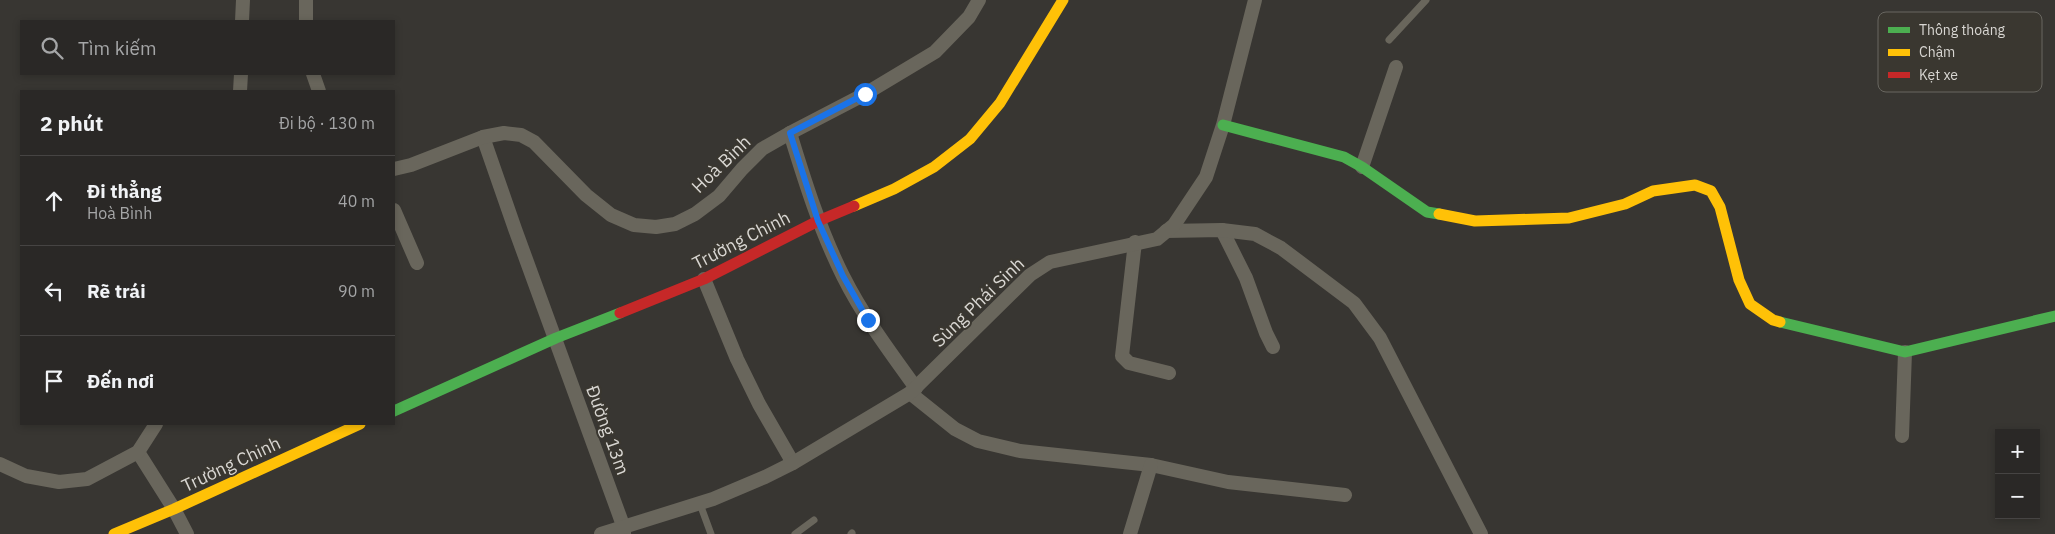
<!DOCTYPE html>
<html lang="vi">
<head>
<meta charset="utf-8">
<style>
	:root { --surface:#2a2826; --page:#32302e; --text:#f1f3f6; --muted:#a5a6a7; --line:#464443 }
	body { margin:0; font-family:"IBM Plex Sans",sans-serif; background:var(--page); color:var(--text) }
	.controls { position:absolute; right:15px; bottom:15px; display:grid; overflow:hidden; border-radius:0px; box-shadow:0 2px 8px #0003 }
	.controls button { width:45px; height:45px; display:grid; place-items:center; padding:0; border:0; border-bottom:1px solid var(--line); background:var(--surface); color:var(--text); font:25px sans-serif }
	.stop { position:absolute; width:15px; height:15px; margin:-11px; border:4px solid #1a73e8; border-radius:50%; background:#fff }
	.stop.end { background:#1a73e8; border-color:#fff; box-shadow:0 1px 5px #0008 }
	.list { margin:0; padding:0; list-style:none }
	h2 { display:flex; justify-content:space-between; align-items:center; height:65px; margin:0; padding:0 20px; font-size:21px }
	h2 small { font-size:16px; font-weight:400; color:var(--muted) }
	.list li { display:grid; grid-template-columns:32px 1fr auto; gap:15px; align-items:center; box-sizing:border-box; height:90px; padding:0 20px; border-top:1px solid var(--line) }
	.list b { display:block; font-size:19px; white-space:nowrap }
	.list p { margin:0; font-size:16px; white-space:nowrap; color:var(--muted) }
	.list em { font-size:16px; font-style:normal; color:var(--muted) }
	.icon { flex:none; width:28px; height:28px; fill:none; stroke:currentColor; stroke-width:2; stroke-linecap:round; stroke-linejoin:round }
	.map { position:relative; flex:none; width:2055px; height:534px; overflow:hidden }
	.search { position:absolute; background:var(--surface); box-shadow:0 2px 8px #0003; left:20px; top:20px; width:375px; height:55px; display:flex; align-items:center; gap:12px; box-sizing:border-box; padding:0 18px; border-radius:0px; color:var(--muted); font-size:19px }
	.panel { position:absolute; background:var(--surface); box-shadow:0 2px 8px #0003; left:20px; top:90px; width:375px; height:335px; border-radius:0px }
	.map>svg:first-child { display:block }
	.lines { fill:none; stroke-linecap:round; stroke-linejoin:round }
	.lane { stroke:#69665c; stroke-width:7 }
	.street { stroke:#69665c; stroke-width:14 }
	.fast { stroke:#4caf50; stroke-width:11 }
	.slow { stroke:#ffc107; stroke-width:11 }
	.jam { stroke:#c62828; stroke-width:11 }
	.route { stroke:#1a73e8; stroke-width:6 }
	.labels { text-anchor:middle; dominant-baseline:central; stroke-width:4; stroke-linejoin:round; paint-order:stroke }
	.street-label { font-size:18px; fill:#d8d6d2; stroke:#3a3730 }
	.key { fill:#3a3730; stroke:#696761; stroke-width:1 }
	.key-label { font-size:14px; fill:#d8d6d2 }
</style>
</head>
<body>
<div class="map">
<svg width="2055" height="534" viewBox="0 0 2055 534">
	<rect width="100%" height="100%" fill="#383632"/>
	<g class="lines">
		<g class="lane">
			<path d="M 1389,40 L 1426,0"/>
			<path d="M 700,504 L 711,534"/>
			<path d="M 795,534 L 814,520"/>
			<path d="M 851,534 L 852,533"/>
		</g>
		<g class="street">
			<path d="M 306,0 L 306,21"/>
			<path d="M 242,21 L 243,0"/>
			<path d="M 313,74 L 319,91"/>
			<path d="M 240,91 L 241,74"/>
			<path d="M 790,133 C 805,182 820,230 843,276 C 863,316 890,352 916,388"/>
			<path d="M 483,137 L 515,229 L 624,528 L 624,534"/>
			<path d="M 1362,167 L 1396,67"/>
			<path d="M 394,169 L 411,165 L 483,137 L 504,133 L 521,135 L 534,142 L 586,195 L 611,215 L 634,225 L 656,227 L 675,224 L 695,214 L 719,196 L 742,169 L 762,149 L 790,133 L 865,94 L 935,52 L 969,17 L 979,0"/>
			<path d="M 394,210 L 417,263"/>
			<path d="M 1222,230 L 1246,278 L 1266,333 L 1273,347"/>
			<path d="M 1166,231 L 1222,230 L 1255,234 L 1281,248 L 1354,303 L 1380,338 L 1481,534"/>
			<path d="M 1135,242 L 1122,356 L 1129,363 L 1169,373"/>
			<path d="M 704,279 L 737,359 L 759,404 L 793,463"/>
			<path d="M 910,393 L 955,429 L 978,441 L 1020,451 L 1151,465 L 1228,482 L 1345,495"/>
			<path d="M 1902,436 L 1905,352"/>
			<path d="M 138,452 L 174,509 L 187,534"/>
			<path d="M 0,464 L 26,476 L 59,482 L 87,479 L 138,452 L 156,424"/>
			<path d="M 601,534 L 713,499 L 765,477 L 793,463 L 910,393 L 1030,275 L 1050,262 L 1157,239 L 1174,225 L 1206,177 L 1223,125 L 1255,0"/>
			<path d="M 1130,534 L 1151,465"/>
		</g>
		<g class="fast">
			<path d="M 1223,125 L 1344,157 L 1362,167 L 1427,212 L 1439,214"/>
			<path d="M 1780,322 L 1905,352 L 2055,316"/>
			<path d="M 394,411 L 556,338 L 620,313"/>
		</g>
		<g class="slow">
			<path d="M 854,206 L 894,189 L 934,167 L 970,139 L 1000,103 L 1063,0"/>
			<path d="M 1439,214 L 1475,221 L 1569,218 L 1625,204 L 1653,191 L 1695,185 L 1711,191 L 1720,207 L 1739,280 L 1750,304 L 1773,320 L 1780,322"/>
			<path d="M 114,534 L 174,509 L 360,424"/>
		</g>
		<path class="jam" d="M 620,313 L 704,279 L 818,221 L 854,206"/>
	</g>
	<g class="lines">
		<path class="route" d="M 865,94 L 790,133 L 818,221 L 843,276 L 868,320"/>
	</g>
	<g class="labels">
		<g class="street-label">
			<text transform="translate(721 164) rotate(-44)">Hoà Bình</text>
			<text transform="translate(741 240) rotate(-27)">Trường Chinh</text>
			<text transform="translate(978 302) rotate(-44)">Sùng Phái Sinh</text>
			<text transform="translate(608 430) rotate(70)">Đường 13m</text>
			<text transform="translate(231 464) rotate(-25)">Trường Chinh</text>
		</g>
	</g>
	<rect x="1878" y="12" width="164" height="80" rx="8" class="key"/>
	<rect x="1888" y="27" width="22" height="6" fill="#4caf50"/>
	<rect x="1888" y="49" width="22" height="7" fill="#ffc107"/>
	<rect x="1888" y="72" width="22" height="6" fill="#c62828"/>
	<g class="key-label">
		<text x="1919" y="35">Thông thoáng</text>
		<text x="1919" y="57">Chậm</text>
		<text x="1919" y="80">Kẹt xe</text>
	</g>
</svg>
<div class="controls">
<button>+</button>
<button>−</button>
</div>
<div class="stop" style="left:865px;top:94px"></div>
<div class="stop end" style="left:868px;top:320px"></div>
<div class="search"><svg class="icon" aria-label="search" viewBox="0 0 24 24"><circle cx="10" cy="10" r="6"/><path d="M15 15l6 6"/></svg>Tìm kiếm</div>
<section class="panel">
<h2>2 phút<small>Đi bộ · 130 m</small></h2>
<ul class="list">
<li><svg class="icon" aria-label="ahead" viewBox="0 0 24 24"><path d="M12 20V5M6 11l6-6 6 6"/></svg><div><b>Đi thẳng</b><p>Hoà Bình</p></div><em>40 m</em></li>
<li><svg class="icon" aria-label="left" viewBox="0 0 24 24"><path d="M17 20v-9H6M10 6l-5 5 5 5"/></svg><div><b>Rẽ trái</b></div><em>90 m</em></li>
<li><svg class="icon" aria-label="arrive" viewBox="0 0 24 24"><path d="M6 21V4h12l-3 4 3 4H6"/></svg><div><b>Đến nơi</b></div></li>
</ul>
</section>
</div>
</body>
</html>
